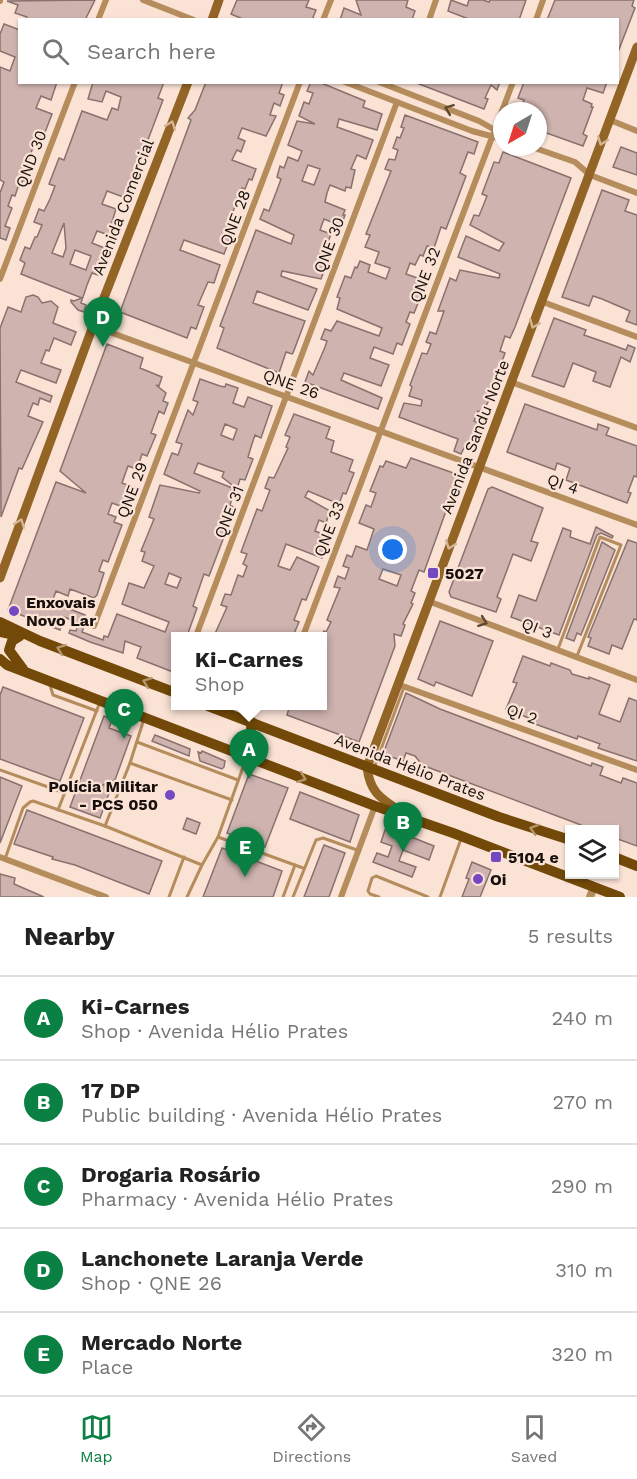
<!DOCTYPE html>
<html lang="en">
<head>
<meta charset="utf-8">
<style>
	:root { --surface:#fff; --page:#f2f2f2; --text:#222; --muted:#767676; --line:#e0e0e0; --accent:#0b8043 }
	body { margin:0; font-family:"Work Sans",sans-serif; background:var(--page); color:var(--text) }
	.controls { position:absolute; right:18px; bottom:18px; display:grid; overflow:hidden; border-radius:0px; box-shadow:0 2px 4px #0004 }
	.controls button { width:54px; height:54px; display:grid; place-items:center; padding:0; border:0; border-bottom:2px solid var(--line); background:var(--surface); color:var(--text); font:30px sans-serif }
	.compass { position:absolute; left:493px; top:102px; width:54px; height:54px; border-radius:50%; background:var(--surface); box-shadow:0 2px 4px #0004; rotate:219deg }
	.you { position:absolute; left:393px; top:550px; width:21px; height:21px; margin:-15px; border:4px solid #fff; border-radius:50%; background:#1a73e8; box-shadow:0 0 0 9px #1a73e833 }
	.badge { display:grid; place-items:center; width:39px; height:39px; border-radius:50%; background:var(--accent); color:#fff; font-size:20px; font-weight:700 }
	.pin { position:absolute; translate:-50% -50px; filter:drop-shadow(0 2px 3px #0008) }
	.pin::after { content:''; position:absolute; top:32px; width:21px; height:18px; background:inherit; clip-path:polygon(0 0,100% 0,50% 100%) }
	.popup { position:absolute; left:171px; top:632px; width:156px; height:78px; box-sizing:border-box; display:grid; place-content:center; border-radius:0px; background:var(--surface); filter:drop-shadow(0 2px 4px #0005); font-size:20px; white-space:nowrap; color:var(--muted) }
	.popup b { font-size:22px; color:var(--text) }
	.popup::after { content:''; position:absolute; left:50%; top:100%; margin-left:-12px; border:12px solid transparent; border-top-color:var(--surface) }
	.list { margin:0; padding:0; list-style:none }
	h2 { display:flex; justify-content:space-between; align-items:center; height:78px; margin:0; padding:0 24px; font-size:26px }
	h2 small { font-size:20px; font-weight:400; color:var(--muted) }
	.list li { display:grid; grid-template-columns:39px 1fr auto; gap:18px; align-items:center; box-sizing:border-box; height:84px; padding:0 24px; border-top:2px solid var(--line) }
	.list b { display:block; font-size:22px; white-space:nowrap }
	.list p { margin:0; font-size:20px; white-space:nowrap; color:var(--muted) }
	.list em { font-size:20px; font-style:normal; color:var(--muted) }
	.icon { flex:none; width:33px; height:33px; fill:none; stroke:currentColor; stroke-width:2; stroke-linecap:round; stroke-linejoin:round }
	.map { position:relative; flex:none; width:637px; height:897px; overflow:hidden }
	.search { position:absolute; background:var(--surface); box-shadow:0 2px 4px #0004; left:18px; right:18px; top:18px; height:66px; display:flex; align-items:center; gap:15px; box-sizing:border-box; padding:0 21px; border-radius:0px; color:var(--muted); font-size:22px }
	.sheet { height:498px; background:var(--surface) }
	nav { display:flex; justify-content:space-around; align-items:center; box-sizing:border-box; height:84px; border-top:2px solid var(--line); background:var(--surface); font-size:16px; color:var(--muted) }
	nav a { display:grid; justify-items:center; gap:3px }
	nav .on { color:var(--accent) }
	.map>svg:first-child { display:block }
	.building { fill:#ceb3af; stroke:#89716e; stroke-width:1.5; fill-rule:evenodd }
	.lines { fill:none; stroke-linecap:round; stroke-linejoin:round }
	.service { stroke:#b58d5d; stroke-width:3 }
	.minor { stroke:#b58d5d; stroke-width:6 }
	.tertiary { stroke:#b58d5d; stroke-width:8 }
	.secondary { stroke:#926425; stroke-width:9 }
	.primary { stroke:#724908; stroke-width:10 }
	.oneway { stroke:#5e4830 }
	.oneway2 { stroke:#d6b697 }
	.oneway3 { stroke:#b6966e }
	.poi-dot { fill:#7348c1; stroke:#fae2d5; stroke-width:2 }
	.labels { text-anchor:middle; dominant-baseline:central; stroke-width:4.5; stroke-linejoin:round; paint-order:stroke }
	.street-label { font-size:16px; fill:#170f0b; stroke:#fae2d5 }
	.poi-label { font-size:16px; font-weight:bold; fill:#170f0b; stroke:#fae2d5; text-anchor:start }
</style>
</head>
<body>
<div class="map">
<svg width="637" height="897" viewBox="0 0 637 897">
	<rect width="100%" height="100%" fill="#fae2d5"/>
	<g class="building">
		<path d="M 95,0 L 85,20 L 26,20 L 27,17 L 15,13 L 18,5 L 7,1 Z"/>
		<path d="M 237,0 L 309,0 L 306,7 L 316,10 L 312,20 L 245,20 L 231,14 Z"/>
		<path d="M 356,0 L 408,0 L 406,7 L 415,11 L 412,20 L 340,20 L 344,8 L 361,15 Z"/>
		<path d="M 451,0 L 467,6 L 469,0 L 483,0 L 489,2 L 490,0 L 526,0 L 519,20 L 471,20 L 448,11 Z"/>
		<path d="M 555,0 L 634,0 L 632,6 L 635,8 L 618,52 L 618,20 L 547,20 Z"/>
		<path d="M 4,24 L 20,30 L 20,82 L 57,82 L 51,100 L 41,96 L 36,108 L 52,114 L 41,143 L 37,141 L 34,144 L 27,165 L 32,167 L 30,173 L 25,181 L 23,180 L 20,187 L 18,187 L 15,196 L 12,195 L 8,206 L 12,208 L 5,226 L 10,228 L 6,240 L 0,238 L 0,193 L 4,182 L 0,180 L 0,67 L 10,71 L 15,57 L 0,51 L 0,34 Z"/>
		<path d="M 93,82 L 164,82 L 158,98 L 163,100 L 126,198 L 107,191 L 102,204 L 116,209 L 112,222 L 117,224 L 112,236 L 97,231 L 92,243 L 107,249 L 98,275 L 92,273 L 87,285 L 81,303 L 86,305 L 84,312 L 78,310 L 71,302 L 71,300 L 74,301 L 82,298 L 21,274 L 25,263 L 20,260 L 25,247 L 30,249 L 35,237 L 37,237 L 42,225 L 34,222 L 39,209 L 44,211 L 50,199 L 55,186 L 49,184 L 59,158 L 64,160 L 82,111 L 107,120 L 112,108 L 118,110 L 121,97 L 106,91 L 102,102 L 88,99 ZM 64,223 L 66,248 L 63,257 L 52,253 ZM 75,250 L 91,256 L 86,270 L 70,264 Z"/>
		<path d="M 206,82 L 283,82 L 279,93 L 284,95 L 280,106 L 274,103 L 270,115 L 276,116 L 266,136 L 242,128 L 238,138 L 245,141 L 241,152 L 237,150 L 232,160 L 256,169 L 252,180 L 249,179 L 245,189 L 242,188 L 234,209 L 226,231 L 232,233 L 224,254 L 184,240 L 180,250 L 220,265 L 214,283 L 208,282 L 198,305 L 204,307 L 196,329 L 191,327 L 187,338 L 120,312 L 191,120 L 188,118 L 195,110 Z"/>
		<path d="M 311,82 L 319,82 L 365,101 L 363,107 L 382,114 L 377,130 L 339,119 L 337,127 L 373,140 L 366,159 L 357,155 L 351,169 L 355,170 L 351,188 L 346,187 L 345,191 L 330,185 L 327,193 L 325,202 L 345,210 L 343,215 L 345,215 L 341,226 L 324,219 L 320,230 L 331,234 L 327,245 L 333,247 L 321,279 L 282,271 L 281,276 L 317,289 L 308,310 L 257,291 L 253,303 L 305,321 L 293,353 L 292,354 L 286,352 L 279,373 L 217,348 L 224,328 L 220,326 L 256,230 L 291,244 L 294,235 L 260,219 L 264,209 L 269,211 L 277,190 L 281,179 L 277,177 L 280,166 L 284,168 L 288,157 L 298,161 L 302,151 L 288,145 L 297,121 L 315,124 L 299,116 L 304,102 L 309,104 L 313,93 L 307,91 ZM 308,165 L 320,169 L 314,185 L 302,181 Z"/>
		<path d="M 414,82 L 500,82 L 497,90 L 491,85 L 485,98 L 488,99 L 484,109 Z"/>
		<path d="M 524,82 L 607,82 L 603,93 L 587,88 L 583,100 L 592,104 L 591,107 L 593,107 L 583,134 L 587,136 L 583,146 L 538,130 L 538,111 L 520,111 L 524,100 L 518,98 Z"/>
		<path d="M 405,115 L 478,142 L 474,154 L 468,152 L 460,173 L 466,176 L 446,229 L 441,227 L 434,248 L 427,246 L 423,256 L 420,255 L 415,265 L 410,263 L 406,274 L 423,280 L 421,284 L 425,286 L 414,313 L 410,312 L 406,322 L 410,324 L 402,345 L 397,343 L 393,354 L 374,347 L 370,358 L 389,365 L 381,386 L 344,373 L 341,380 L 382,398 L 378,409 L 305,382 L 309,371 L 313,375 L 325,347 L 327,341 L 321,339 L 325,329 L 331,331 L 337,321 L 379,336 L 382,328 L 337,309 L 340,298 L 337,297 L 345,276 L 351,278 L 355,267 L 357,268 L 360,261 L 370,265 L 368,272 L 386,279 L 390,268 L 375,263 L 379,252 L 365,247 L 370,235 L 366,234 L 391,171 L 385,169 L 389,159 L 395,160 L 398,150 L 393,148 L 397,137 L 400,138 L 404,128 L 401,127 Z"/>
		<path d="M 621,147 L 637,153 L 637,175 L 613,167 Z"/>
		<path d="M 503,152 L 571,178 L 515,327 L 510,338 L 505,336 L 500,351 L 505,353 L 488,402 L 483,412 L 478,411 L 474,421 L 479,423 L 471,444 L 467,442 L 461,454 L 454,451 L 458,439 L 399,417 L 404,403 L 421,406 L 422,400 L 409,396 L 412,387 L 410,385 L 422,353 L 427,354 L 431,344 L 426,342 L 430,332 L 436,334 L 444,311 L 438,311 L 450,278 L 456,281 L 460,270 L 499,278 L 500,274 L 458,257 L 466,236 L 499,251 L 504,243 L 470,225 L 474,215 L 479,216 L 487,196 L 482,194 L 494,162 L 499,163 Z"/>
		<path d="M 602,190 L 629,200 L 625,211 L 637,215 L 637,325 L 626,321 L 630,311 L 602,299 L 593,296 L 589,306 L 562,297 Z"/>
		<path d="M 33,295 L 38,297 L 42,303 L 51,301 L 58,307 L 53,323 L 76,332 L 71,345 L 54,338 L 49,351 L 46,350 L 41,363 L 61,370 L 56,383 L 21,370 L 16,382 L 52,396 L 50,402 L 40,398 L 38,405 L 33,403 L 28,416 L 43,422 L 22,469 L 19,468 L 1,517 L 0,328 L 8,307 L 21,312 L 26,297 Z"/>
		<path d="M 554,318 L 586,330 L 584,335 L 607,343 L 626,350 L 628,345 L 635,348 L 630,362 L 621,357 L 610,387 L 593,381 L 596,372 L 573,363 L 564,387 L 532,376 Z"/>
		<path d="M 107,344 L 143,358 L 140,368 L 162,377 L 159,386 L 156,385 L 166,393 L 163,401 L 168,403 L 164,414 L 159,411 L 151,433 L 156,435 L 147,456 L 142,454 L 137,469 L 128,466 L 122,483 L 136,488 L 132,499 L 127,496 L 123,507 L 112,503 L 108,514 L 116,517 L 114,522 L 122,525 L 108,562 L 103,560 L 99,571 L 104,573 L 97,595 L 94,598 L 70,589 L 68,596 L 56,591 L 52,602 L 85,615 L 84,618 L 87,619 L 82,632 L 103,640 L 104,636 L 108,637 L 117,614 L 165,632 L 169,622 L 122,604 L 129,583 L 144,588 L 154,566 L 142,561 L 145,552 L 141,551 L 154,519 L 149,517 L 160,485 L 199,493 L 200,491 L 164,474 L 172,453 L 178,455 L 182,444 L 176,442 L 188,410 L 193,415 L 198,402 L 193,400 L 200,379 L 220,386 L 225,387 L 226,384 L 238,388 L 233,403 L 244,407 L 248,397 L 272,406 L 261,438 L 255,435 L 251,447 L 248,457 L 253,459 L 245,480 L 240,479 L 237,489 L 222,477 L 224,472 L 209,467 L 198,463 L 194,473 L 235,489 L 230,505 L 235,508 L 209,576 L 204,574 L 193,606 L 197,608 L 187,636 L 176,636 L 176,665 L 173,672 L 137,658 L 141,647 L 125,641 L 123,653 L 90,642 L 69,633 L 70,630 L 76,631 L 79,623 L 64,617 L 60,630 L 8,610 L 56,482 L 86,493 L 60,471 ZM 225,424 L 237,429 L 233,440 L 221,435 ZM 169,573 L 181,578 L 177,588 L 165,584 Z"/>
		<path d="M 525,404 L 597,430 L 598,424 L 609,428 L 606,435 L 637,446 L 637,477 L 634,476 L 628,492 L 631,493 L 627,503 L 566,480 L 570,468 L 557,463 L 555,470 L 507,452 Z"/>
		<path d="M 294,414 L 330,427 L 326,438 L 334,441 L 331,452 L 353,460 L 349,471 L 354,473 L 346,494 L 343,493 L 339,504 L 308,491 L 305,497 L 330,511 L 326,523 L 319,520 L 315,531 L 330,537 L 322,558 L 286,544 L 278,566 L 290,570 L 297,557 L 319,567 L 306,600 L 302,599 L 294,620 L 299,622 L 293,636 L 214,636 L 227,607 L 221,605 L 225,594 L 231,595 L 238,575 L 243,577 L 247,566 L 243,564 L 247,554 L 241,552 L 257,509 L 262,511 L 270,490 L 265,488 L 269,477 L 274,478 L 288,448 L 286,447 L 290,437 L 285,435 Z"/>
		<path d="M 411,458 L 459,475 L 424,572 L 419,570 L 411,591 L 415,593 L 411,603 L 413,604 L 403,624 L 405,625 L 401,636 L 394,634 L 395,646 L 359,742 L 287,715 L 290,705 L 322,705 L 322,635 L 324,631 L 326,632 L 331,622 L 327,620 L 340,588 L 334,587 L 338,576 L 345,579 L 349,568 L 343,566 L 347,555 L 352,557 L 356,546 L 367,550 L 374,529 L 359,523 L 366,505 L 371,507 L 376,493 L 370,491 L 380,466 L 383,467 L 386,461 L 406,468 ZM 383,569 L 401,575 L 397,586 L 379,579 Z"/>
		<path d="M 492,487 L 543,508 L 531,541 L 538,543 L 531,561 L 513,554 L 497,597 L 501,599 L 496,612 L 451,597 L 449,592 L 488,489 Z"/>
		<path d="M 596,527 L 613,536 L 612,538 L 601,533 L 597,535 L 559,635 L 511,617 L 519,595 L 536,601 L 563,528 L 571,531 L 570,537 L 590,544 Z"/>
		<path d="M 628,540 L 637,543 L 637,620 L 634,619 L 622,649 L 612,645 L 609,654 L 588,646 L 591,638 L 588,637 Z"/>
		<path d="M 602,542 L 615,550 L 581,635 L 577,633 L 574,641 L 566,638 Z"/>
		<path d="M 440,621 L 493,641 L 472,696 L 436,682 L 434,686 L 418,679 Z"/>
		<path d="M 523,656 L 550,666 L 551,663 L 570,670 L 572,674 L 589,679 L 589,677 L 610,685 L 599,714 L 620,722 L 629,698 L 637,701 L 637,761 L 598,748 L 600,744 L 578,736 L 577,739 L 535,724 L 536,721 L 506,709 L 517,683 L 513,682 Z"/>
		<path d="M 3,687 L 84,718 L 60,781 L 0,759 L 0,695 Z"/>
		<path d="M 406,693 L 440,709 L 570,758 L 591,766 L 592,763 L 603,767 L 600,775 L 621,783 L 623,778 L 637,783 L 637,846 L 615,838 L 615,830 L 586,830 L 580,827 L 581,825 L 422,765 L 415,756 L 406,753 L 403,761 L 383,754 Z"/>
		<path d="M 104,716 L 112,720 L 109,728 L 131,736 L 115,780 L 103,785 L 111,788 L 100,818 L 70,807 Z"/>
		<path d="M 155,735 L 190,749 L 189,756 L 152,741 Z"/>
		<path d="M 202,751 L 225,761 L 224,767 L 222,769 L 200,761 L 198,752 L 201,753 Z"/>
		<path d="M 249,774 L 288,788 L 265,847 L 227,833 Z"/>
		<path d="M 0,777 L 22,786 L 0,843 Z"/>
		<path d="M 300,792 L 359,815 L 350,842 L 290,819 Z"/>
		<path d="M 27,810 L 162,861 L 149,894 L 75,865 L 52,859 L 53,857 L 14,844 Z"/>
		<path d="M 187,818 L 200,823 L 196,834 L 183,829 Z"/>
		<path d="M 386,827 L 434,846 L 429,860 L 403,850 L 399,861 L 416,867 L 412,877 L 373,862 L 377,853 L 388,857 L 392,846 L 381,842 Z"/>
		<path d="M 324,845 L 345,853 L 329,897 L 304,897 Z"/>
		<path d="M 222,848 L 282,871 L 273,897 L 203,897 Z"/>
		<path d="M 472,862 L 491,870 L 480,897 L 462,897 L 469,879 L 466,878 Z"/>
		<path d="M 0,874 L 15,878 L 14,884 L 44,897 L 0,897 Z"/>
	</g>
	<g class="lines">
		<g class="service">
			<path d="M 558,649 L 600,537 L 621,545 L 577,656"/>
			<path d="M 50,685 L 53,695 L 97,711"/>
			<path d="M 137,742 L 238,780"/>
			<path d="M 246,759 L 218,837 L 303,868"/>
			<path d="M 130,763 L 232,800"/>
			<path d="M 374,768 L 404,687"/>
			<path d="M 0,770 L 65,793"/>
			<path d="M 58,810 L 100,702"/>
			<path d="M 105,826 L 202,865"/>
			<path d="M 5,859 L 23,808 L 30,802 L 33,801 L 105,826 L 130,763 L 144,719"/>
			<path d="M 169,897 L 184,857"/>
			<path d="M 187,897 L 202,865 L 218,837"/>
			<path d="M 283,897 L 295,865"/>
			<path d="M 293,897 L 316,840 L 323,838 L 357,850"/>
			<path d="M 379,897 L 370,894 L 368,891 L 372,878 L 376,876 L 428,897"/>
			<path d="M 440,897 L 461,839"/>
		</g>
		<g class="minor">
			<path d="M 143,0 L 194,20"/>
			<path d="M 0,1 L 0,0"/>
			<path d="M 98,20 L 106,0"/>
			<path d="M 323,20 L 331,0"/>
			<path d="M 429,20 L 436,0"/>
			<path d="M 536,20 L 543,0"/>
			<path d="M 345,82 L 472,131 L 502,139"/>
			<path d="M 379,82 L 479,121 L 502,134"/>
			<path d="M 502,111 L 513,82"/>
			<path d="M 610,120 L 637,131"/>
			<path d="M 532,147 L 575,162 L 590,175 L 637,193"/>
			<path d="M 0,279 L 75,82"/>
			<path d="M 543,302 L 637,337"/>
			<path d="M 93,326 L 637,525"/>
			<path d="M 511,382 L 637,428"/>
			<path d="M 428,601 L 637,680"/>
			<path d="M 94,626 L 300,82"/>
			<path d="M 196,636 L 397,102"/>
			<path d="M 303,636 L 502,111"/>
			<path d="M 397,684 L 637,770"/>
			<path d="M 0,857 L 106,897"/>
			<path d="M 341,897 L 375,806"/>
		</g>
		<path class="tertiary" d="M 590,897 L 594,887"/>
		<g class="secondary">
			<path d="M 212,20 L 219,0"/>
			<path d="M 0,578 L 93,326 L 188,82"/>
			<path d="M 403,813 C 382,799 370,794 367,767 L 637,47"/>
		</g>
		<g class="primary">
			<path d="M 0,622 L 40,641 L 176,693"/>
			<path d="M 0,632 L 19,636"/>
			<path d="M 20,636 L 12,641 L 9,650 L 23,669"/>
			<path d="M 0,659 L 7,665 L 375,806 L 453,833 L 620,897"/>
			<path d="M 208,706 L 499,817 L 570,840"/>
			<path d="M 247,757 L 252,722"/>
			<path d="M 614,857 L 637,866"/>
		</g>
	</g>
	<defs><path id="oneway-chevron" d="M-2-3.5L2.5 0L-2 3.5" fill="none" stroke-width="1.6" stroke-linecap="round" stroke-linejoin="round" transform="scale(1.5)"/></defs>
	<g class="oneway">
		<use href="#oneway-chevron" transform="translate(449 109) rotate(-159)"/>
		<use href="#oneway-chevron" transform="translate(483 622) rotate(21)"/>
	</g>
	<g class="oneway2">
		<use href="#oneway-chevron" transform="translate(171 125) rotate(-69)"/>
		<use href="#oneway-chevron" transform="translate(602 141) rotate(110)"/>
		<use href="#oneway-chevron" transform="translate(534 324) rotate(112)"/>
		<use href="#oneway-chevron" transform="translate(20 523) rotate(-70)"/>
		<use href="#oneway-chevron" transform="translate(450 545) rotate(111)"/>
	</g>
	<g class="oneway3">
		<use href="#oneway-chevron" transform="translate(61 649) rotate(-159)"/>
		<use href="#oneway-chevron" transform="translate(147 682) rotate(-159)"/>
		<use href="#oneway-chevron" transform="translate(302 778) rotate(21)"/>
		<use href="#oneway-chevron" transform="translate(534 829) rotate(-162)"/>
	</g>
	<g class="poi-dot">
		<rect x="427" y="567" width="12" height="12" rx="3"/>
		<circle cx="14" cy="611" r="6"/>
		<circle cx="170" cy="795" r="6"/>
		<rect x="490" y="851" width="12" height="12" rx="3"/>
		<circle cx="478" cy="879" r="6"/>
	</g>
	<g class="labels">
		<g class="street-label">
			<text transform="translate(31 159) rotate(-69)">QND 30</text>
			<text transform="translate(123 207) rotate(-69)">Avenida Comercial</text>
			<text transform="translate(235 218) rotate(-69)">QNE 28</text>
			<text transform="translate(329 245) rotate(-69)">QNE 30</text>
			<text transform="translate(425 275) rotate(-69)">QNE 32</text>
			<text transform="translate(291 384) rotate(20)">QNE 26</text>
			<text transform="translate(475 437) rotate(-69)">Avenida Sandu Norte</text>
			<text transform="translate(563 484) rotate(20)">QI 4</text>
			<text transform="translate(132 490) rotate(-69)">QNE 29</text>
			<text transform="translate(229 512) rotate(-69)">QNE 31</text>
			<text transform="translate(329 529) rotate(-69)">QNE 33</text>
			<text transform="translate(537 628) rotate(21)">QI 3</text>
			<text transform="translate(522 714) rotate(20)">QI 2</text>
			<text transform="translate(410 767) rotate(21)">Avenida Hélio Prates</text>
		</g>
		<g class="poi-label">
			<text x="445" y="573">5027</text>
			<text x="26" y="602">Enxovais<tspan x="26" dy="18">Novo Lar</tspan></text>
			<text x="158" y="786" text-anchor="end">Polícia Militar<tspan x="158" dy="18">- PCS 050</tspan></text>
			<text x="508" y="857">5104 e</text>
			<text x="490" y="879">Oi</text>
		</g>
	</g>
</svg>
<div class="controls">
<button><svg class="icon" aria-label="layers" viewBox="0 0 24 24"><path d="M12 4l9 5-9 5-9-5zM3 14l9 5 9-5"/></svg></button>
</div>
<svg class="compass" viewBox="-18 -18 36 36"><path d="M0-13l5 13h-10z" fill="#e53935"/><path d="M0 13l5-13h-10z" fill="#767676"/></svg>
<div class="you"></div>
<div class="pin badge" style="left:249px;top:779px">A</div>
<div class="popup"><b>Ki-Carnes</b>Shop</div>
<div class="pin badge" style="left:403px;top:852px">B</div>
<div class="pin badge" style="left:124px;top:739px">C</div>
<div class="pin badge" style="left:103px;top:347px">D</div>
<div class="pin badge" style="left:245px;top:877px">E</div>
<div class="search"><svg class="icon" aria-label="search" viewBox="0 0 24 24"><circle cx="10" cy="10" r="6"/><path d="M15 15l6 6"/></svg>Search here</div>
</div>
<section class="sheet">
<h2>Nearby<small>5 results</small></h2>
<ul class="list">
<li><span class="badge">A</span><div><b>Ki-Carnes</b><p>Shop · Avenida Hélio Prates</p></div><em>240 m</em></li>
<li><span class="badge">B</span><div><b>17 DP</b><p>Public building · Avenida Hélio Prates</p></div><em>270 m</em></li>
<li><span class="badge">C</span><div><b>Drogaria Rosário</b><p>Pharmacy · Avenida Hélio Prates</p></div><em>290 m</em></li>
<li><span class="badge">D</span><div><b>Lanchonete Laranja Verde</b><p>Shop · QNE 26</p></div><em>310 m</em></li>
<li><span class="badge">E</span><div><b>Mercado Norte</b><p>Place</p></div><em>320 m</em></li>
</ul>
</section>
<nav>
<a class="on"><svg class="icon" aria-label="map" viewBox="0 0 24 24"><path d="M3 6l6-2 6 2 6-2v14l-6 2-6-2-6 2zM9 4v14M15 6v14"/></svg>Map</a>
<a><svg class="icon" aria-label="directions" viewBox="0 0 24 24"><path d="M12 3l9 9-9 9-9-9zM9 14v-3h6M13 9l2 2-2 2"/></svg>Directions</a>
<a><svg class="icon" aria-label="saved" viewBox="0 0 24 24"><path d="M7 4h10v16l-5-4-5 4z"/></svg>Saved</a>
</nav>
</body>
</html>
